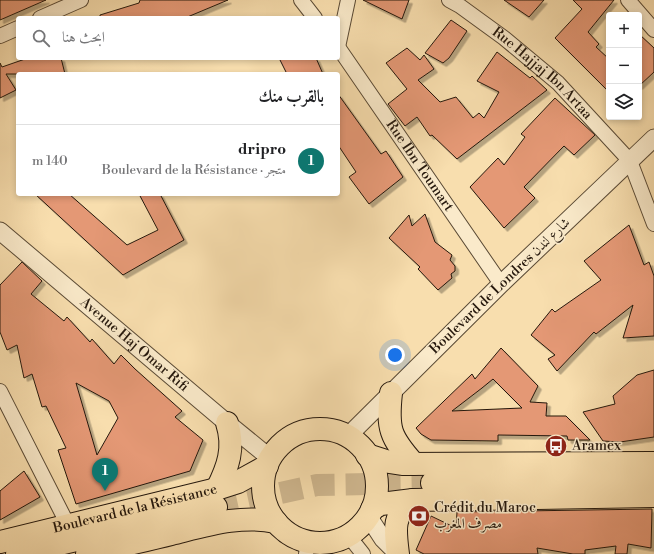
<!DOCTYPE html>
<html lang="ar">
<head>
<meta charset="utf-8">
<style>
	:root { --surface:#fff; --page:#f6f6f6; --text:#202124; --muted:#757577; --line:#e0e0e0; --accent:#0f766e }
	body { margin:0; font-family:"Libre Bodoni",Amiri,serif; background:var(--page); color:var(--text); direction:rtl }
	.controls { position:absolute; right:12px; top:12px; display:grid; overflow:hidden; border-radius:4px; box-shadow:0 2px 6px #0003 }
	.controls button { width:36px; height:36px; display:grid; place-items:center; padding:0; border:0; border-bottom:1px solid var(--line); background:var(--surface); color:var(--text); font:20px sans-serif }
	.you { position:absolute; left:395px; top:355px; width:14px; height:14px; margin:-10px; border:3px solid #fff; border-radius:50%; background:#1a73e8; box-shadow:0 0 0 6px #1a73e833 }
	.badge { display:grid; place-items:center; width:26px; height:26px; border-radius:50%; background:var(--accent); color:#fff; font-size:13px; font-weight:700 }
	.pin { position:absolute; translate:-50% -33px; filter:drop-shadow(0 1px 2px #0008) }
	.pin::after { content:''; position:absolute; top:21px; width:14px; height:12px; background:inherit; clip-path:polygon(0 0,100% 0,50% 100%) }
	.list { margin:0; padding:0; list-style:none }
	h2 { display:flex; justify-content:space-between; align-items:center; height:52px; margin:0; padding:0 16px; font-size:17px }
	h2 small { font-size:13px; font-weight:400; color:var(--muted) }
	.list li { display:grid; grid-template-columns:26px 1fr auto; gap:12px; align-items:center; box-sizing:border-box; height:72px; padding:0 16px; border-top:1px solid var(--line) }
	.list b { display:block; font-size:15px; white-space:nowrap }
	.list p { margin:0; font-size:13px; white-space:nowrap; color:var(--muted) }
	.list em { font-size:13px; font-style:normal; color:var(--muted) }
	.icon { flex:none; width:22px; height:22px; fill:none; stroke:currentColor; stroke-width:2; stroke-linecap:round; stroke-linejoin:round }
	.map { position:relative; flex:none; width:654px; height:554px; overflow:hidden; direction:ltr }
	.search { position:absolute; background:var(--surface); box-shadow:0 2px 6px #0003; left:16px; top:16px; width:324px; height:44px; display:flex; align-items:center; gap:10px; box-sizing:border-box; padding:0 14px; border-radius:4px; color:var(--muted); font-size:15px }
	.panel { position:absolute; background:var(--surface); box-shadow:0 2px 6px #0003; left:16px; top:72px; width:324px; height:124px; border-radius:4px; direction:rtl }
	.map>svg:first-child { display:block }
	.building { fill:#e49875; stroke:#25180d; fill-rule:evenodd; filter:url(#shadow) }
	.lines { fill:none; stroke-linecap:round; stroke-linejoin:round }
	.primary-tunnel { stroke:#ceb68e; stroke-width:22; stroke-dasharray:22 11; stroke-linecap:butt }
	.minor-casing { stroke:#5a4a35; stroke-width:16 }
	.tertiary-casing { stroke:#5a4a35; stroke-width:19 }
	.primary-casing { stroke:#25180d; stroke-width:24 }
	.minor { stroke:#faeaca; stroke-width:14 }
	.tertiary { stroke:#faeaca; stroke-width:17 }
	.primary { stroke:#f8deae; stroke-width:22 }
	.labels { text-anchor:middle; dominant-baseline:central; stroke-width:3; stroke-linejoin:round; paint-order:stroke }
	.street-label { font-size:14px; fill:#25180d; stroke:#faeaca }
	.poi-label { font-size:14px; fill:#25180d; stroke:#faeaca; text-anchor:start }
</style>
</head>
<body>
<div class="map">
<svg width="654" height="554" viewBox="0 0 654 554">
	<defs>
		<filter id="shadow"><feDropShadow dx="3.5" dy="3.5" stdDeviation="0" flood-color="#0004"/></filter>
	</defs>
	<rect width="100%" height="100%" fill="#f8deae"/>
	<filter id="stains"><feTurbulence type="fractalNoise" baseFrequency=".005" numOctaves="4"/><feColorMatrix values="0 0 0 0 .2 0 0 0 0 .09 0 0 0 0 .02 0 0 0 .5 -.17"/></filter>
	<radialGradient id="worn" r=".72"><stop offset=".6" stop-color="#630" stop-opacity="0"/><stop offset="1" stop-color="#630" stop-opacity=".3"/></radialGradient>
	<g class="building">
		<path d="M 0,0 L 46,0 L 0,20 Z"/>
		<path d="M 140,0 L 228,0 L 185,18 L 100,18 L 100,15 L 139,3 Z"/>
		<path d="M 363,0 L 409,0 L 402,19 Z"/>
		<path d="M 504,0 L 544,0 L 529,17 Z"/>
		<path d="M 573,0 L 614,0 L 588,32 L 599,44 L 596,47 L 609,59 L 609,92 L 555,38 L 582,9 Z"/>
		<path d="M 451,20 L 467,31 L 449,58 L 443,63 L 425,53 Z"/>
		<path d="M 639,34 L 654,48 L 654,72 L 639,86 Z"/>
		<path d="M 407,48 L 420,60 L 424,55 L 434,69 L 418,80 L 440,102 L 456,97 L 473,118 L 479,113 L 484,118 L 499,92 L 477,81 L 497,52 L 530,78 L 532,76 L 547,90 L 457,159 L 432,135 L 430,136 L 417,117 L 405,126 L 388,104 L 407,89 L 386,63 Z"/>
		<path d="M 28,58 L 61,58 L 65,74 L 6,74 L 16,90 L 0,98 L 0,63 L 2,67 Z"/>
		<path d="M 279,58 L 316,58 L 323,74 L 287,74 Z"/>
		<path d="M 338,94 L 381,154 L 386,151 L 403,177 L 369,204 L 349,177 L 356,172 L 338,145 Z"/>
		<path d="M 555,98 L 595,135 L 574,155 L 564,146 L 524,187 L 535,198 L 504,228 L 470,187 L 498,158 L 504,165 L 525,137 L 521,134 Z"/>
		<path d="M 35,194 L 69,194 L 127,245 L 158,230 L 139,194 L 160,194 L 184,240 L 123,275 Z"/>
		<path d="M 425,214 L 435,242 L 452,255 L 450,260 L 455,266 L 455,271 L 451,274 L 452,278 L 438,290 L 418,269 L 420,267 L 389,238 L 409,215 L 412,226 Z"/>
		<path d="M 629,225 L 644,265 L 649,262 L 654,276 L 654,336 L 623,338 L 633,305 L 596,334 L 594,332 L 557,371 L 548,359 L 555,355 L 531,335 L 552,309 L 555,312 L 601,280 L 584,261 Z"/>
		<path d="M 22,262 L 42,281 L 31,294 L 64,321 L 67,317 L 90,342 L 92,339 L 114,364 L 121,355 L 135,369 L 182,411 L 175,417 L 203,440 L 190,471 L 76,504 L 58,450 L 66,448 L 46,406 L 42,407 L 32,374 L 24,378 L 17,345 L 7,350 L 0,332 L 0,285 ZM 76,383 L 109,401 L 118,418 L 97,455 Z"/>
		<path d="M 501,348 L 538,386 L 530,402 L 547,403 L 546,416 L 566,416 L 590,440 L 568,440 L 567,436 L 498,435 L 498,441 L 431,440 L 421,434 L 416,428 L 472,374 L 475,379 ZM 493,379 L 522,408 L 452,411 L 482,388 Z"/>
		<path d="M 654,370 L 654,437 L 620,442 L 603,441 L 583,412 L 615,404 L 613,396 L 637,375 Z"/>
		<path d="M 24,471 L 40,497 L 0,520 L 0,491 Z"/>
		<path d="M 652,509 L 651,548 L 628,544 L 627,554 L 615,554 L 616,546 L 585,550 L 585,554 L 573,554 L 537,548 L 538,554 L 424,554 L 416,550 L 431,516 L 456,528 L 457,512 Z"/>
	</g>
	<g class="lines">
		<path class="primary-tunnel" d="M 216,507 L 317,485 L 432,483"/>
		<g class="minor-casing">
			<g id="minor">
				<path d="M 301,0 L 315,18"/>
				<path id="s1" d="M 449,0 L 460,6 L 504,38 L 558,83 L 630,161 L 654,224"/>
				<path d="M 628,0 L 654,30"/>
				<path d="M 40,18 L 81,0"/>
				<path d="M 0,36 L 18,28"/>
				<path id="s2" d="M 338,47 L 501,284"/>
				<path d="M 338,47 L 348,0"/>
				<path d="M 0,391 L 68,525"/>
				<path d="M 348,535 L 363,554"/>
				<path d="M 306,554 L 308,541"/>
			</g>
		</g>
		<g class="tertiary-casing">
			<g id="tertiary">
				<path id="s3" d="M 0,231 L 227,423 L 270,458"/>
				<path d="M 348,436 L 501,284 L 654,138"/>
				<path d="M 368,516 L 383,539 L 398,554"/>
			</g>
		</g>
		<g class="primary-casing">
			<g id="primary">
				<path d="M 391,393 C 387,429 390,437 414,464"/>
				<circle cx="320" cy="486" r="57"/>
				<path d="M 367,455 L 389,462 L 402,464 L 654,463"/>
				<path d="M 432,483 L 654,479"/>
				<path d="M 217,489 C 228,467 235,448 227,423"/>
				<path d="M 372,509 L 381,504 L 413,500 L 654,496"/>
				<path id="s4" d="M 0,542 L 213,490 L 238,482 L 267,466"/>
				<path d="M 17,554 L 216,507"/>
				<path d="M 87,554 C 115,547 143,541 171,534 C 204,526 242,514 276,522"/>
				<path d="M 398,554 C 395,530 392,515 413,500"/>
			</g>
		</g>
		<use href="#minor" class="minor"/>
		<use href="#tertiary" class="tertiary"/>
		<use href="#primary" class="primary"/>
	</g>
	<defs>
		<g id="bus-disc" transform="scale(1.15)"><circle r="9.5" fill="#8f2418" stroke="#faeaca"/><path d="M-5-6H5V4H4V6H2V4H-2V6H-4V4H-5ZM-3.5-4V0h7V-4ZM-3.5 1.2v1.5H-2V1.2ZM2 1.2v1.5H3.5V1.2Z" fill="#fff"/></g>
		<g id="bank-disc" transform="scale(1.15)"><circle r="9.5" fill="#8f2418" stroke="#faeaca"/><path d="M-6-4H6V4H-6ZM0-2.3a2.3 2.3 0 1 0 0 4.6a2.3 2.3 0 1 0 0-4.6Z" fill="#fff"/></g>
	</defs>
	<g fill-rule="evenodd">
		<use href="#bus-disc" x="556" y="446"/>
		<use href="#bank-disc" x="419" y="516"/>
	</g>
	<g class="labels">
		<g class="street-label">
			<text stroke="none"><textPath href="#s1" startOffset="119">Rue Hajjaj Ibn Artaa</textPath></text>
			<text stroke="none"><textPath href="#s2" startOffset="144">Rue Ibn Toumart</textPath></text>
			<text transform="translate(500 286) rotate(-44)">Boulevard de Londres شارع لندن</text>
			<text stroke="none"><textPath href="#s3" startOffset="176">Avenue Haj Omar Rifi</textPath></text>
			<text stroke="none"><textPath href="#s4" startOffset="139">Boulevard de la Résistance</textPath></text>
		</g>
		<g class="poi-label">
			<text x="572" y="446">Aramex</text>
			<text x="434" y="508">Crédit du Maroc<tspan x="434" dy="16">مصرف المغرب</tspan></text>
		</g>
	</g>
	<rect width="100%" height="100%" filter="url(#stains)"/>
	<rect width="100%" height="100%" fill="url(#worn)"/>
</svg>
<div class="controls">
<button>+</button>
<button>−</button>
<button><svg class="icon" aria-label="layers" viewBox="0 0 24 24"><path d="M12 4l9 5-9 5-9-5zM3 14l9 5 9-5"/></svg></button>
</div>
<div class="you"></div>
<div class="pin badge" style="left:105px;top:491px">1</div>
<div class="search"><svg class="icon" aria-label="search" viewBox="0 0 24 24"><circle cx="10" cy="10" r="6"/><path d="M15 15l6 6"/></svg>ابحث هنا</div>
<section class="panel">
<h2>بالقرب منك<small></small></h2>
<ul class="list">
<li><span class="badge">1</span><div><b>dripro</b><p>متجر · Boulevard de la Résistance</p></div><em>140 m</em></li>
</ul>
</section>
</div>
</body>
</html>
